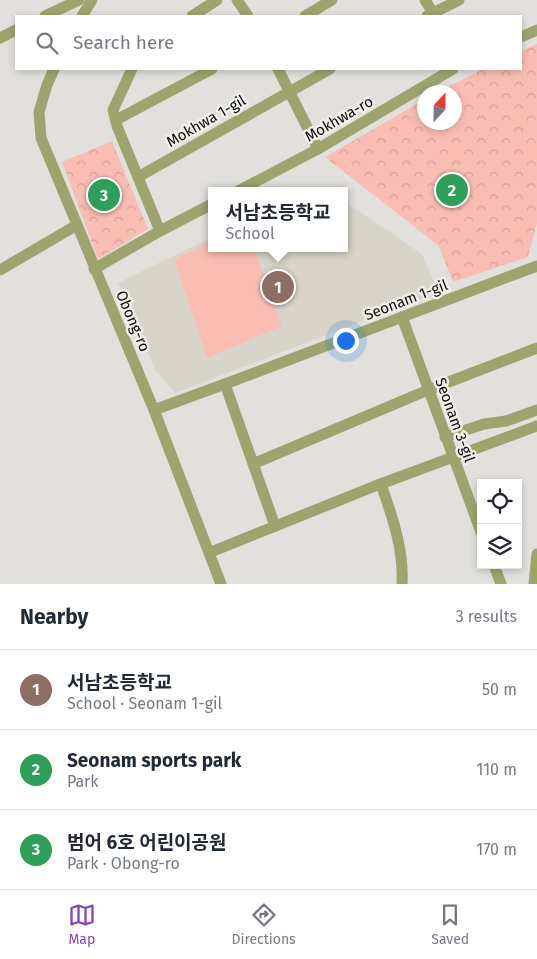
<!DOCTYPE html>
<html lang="en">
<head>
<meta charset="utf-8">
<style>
	:root { --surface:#fff; --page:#f2f2f3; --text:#1f2937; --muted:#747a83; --line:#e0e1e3; --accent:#8546bc }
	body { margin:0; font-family:"Fira Sans","Noto Sans KR",sans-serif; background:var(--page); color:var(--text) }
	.controls { position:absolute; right:15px; bottom:15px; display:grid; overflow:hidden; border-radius:0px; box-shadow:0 2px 8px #0003 }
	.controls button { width:45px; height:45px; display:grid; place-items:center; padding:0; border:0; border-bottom:1px solid var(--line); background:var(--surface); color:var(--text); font:25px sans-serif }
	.compass { position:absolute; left:417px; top:85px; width:45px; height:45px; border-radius:50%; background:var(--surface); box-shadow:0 2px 8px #0003; rotate:22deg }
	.you { position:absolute; left:345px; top:340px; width:18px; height:18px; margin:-12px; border:4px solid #fff; border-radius:50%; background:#1a73e8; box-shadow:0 0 0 8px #1a73e833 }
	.badge { display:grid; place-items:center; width:32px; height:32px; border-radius:50%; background:var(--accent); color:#fff; font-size:16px; font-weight:700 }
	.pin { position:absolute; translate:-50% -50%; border:2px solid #fff; box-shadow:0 1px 5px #0006 }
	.popup { position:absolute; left:208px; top:187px; width:140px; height:65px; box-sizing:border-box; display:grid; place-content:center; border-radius:0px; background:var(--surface); filter:drop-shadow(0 1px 4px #0005); font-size:16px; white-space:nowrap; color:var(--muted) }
	.popup b { font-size:19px; color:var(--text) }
	.popup::after { content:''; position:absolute; left:50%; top:100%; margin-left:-10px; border:10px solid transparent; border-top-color:var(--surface) }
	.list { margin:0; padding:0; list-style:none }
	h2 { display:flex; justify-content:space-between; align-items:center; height:65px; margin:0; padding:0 20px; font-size:21px }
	h2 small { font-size:16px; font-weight:400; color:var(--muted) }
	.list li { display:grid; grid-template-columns:32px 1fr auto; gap:15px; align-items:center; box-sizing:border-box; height:80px; padding:0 20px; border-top:1px solid var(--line) }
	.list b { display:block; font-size:19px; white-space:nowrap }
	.list p { margin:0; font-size:16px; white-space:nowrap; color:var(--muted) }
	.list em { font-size:16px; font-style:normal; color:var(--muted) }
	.icon { flex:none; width:28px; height:28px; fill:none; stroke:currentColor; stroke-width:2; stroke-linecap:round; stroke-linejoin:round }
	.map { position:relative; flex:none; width:537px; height:584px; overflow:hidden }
	.search { position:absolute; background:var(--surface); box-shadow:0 2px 8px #0003; left:15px; right:15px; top:15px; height:55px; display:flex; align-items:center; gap:12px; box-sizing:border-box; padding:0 18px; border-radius:0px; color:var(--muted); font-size:19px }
	.sheet { height:305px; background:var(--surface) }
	nav { display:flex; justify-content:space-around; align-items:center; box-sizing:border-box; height:70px; border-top:1px solid var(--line); background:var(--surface); font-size:14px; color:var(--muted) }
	nav a { display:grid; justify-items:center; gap:2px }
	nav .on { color:var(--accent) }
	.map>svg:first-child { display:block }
	.built { fill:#d9d4c9 }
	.green { fill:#f9bdb3 }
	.forest { fill:url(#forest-crowns) }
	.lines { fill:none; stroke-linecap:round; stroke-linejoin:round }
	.street { stroke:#9ea46d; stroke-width:11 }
	.labels { text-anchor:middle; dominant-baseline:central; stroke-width:5; stroke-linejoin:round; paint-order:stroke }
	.street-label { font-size:15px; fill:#0c0b0a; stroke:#f0eee9 }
</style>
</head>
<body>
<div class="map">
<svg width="537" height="584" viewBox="0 0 537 584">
	<defs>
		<pattern id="forest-crowns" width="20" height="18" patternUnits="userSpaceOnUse" patternTransform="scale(1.25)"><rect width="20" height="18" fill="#f9bdb3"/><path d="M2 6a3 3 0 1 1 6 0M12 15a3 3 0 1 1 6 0" fill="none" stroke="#d4a199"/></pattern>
	</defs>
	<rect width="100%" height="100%" fill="#e2e0dc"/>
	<path class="built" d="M 344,201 L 422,254 L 438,292 L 175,393 L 156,371 L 118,283 L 212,237 L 212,248 L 344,248 Z"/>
	<path class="green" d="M 212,241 L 212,248 L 254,248 L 282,326 L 207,358 L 174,260 Z"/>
	<g class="forest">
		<path d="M 537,44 L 537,223 L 528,257 L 453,282 L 439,246 L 325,157 L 424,100 L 424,122 L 454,122 L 454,92 L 438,92 L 483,69 L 521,69 L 521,51 Z"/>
		<path d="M 112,141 L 148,229 L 98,259 L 62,162 Z"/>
	</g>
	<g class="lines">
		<g class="street">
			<path d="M 237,0 L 248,16"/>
			<path d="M 425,0 L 435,16"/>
			<path d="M 45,16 L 79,0"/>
			<path d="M 82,16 L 92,0"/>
			<path d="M 192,16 L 217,0"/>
			<path d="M 305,16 L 332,0"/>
			<path d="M 427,16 L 459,0"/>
			<path d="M 521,37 L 537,30"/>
			<path d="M 0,38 L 16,30"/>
			<path d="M 54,69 L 47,85 L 39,112 L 41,138 L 154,410 L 221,584"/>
			<path d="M 132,69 L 113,110 L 117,126 L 160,231"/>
			<path d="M 278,69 L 318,149"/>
			<path d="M 116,120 L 212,69"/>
			<path d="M 138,177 L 330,69"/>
			<path d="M 238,191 L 318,149 L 453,69"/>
			<path d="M 94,269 L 160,231 L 212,204"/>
			<path d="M 0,270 L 77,225"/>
			<path d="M 402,317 L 481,532"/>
			<path d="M 225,384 L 275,526"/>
			<path d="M 154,410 L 225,384 L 537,266"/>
			<path d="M 445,437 L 484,424 L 506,421 L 537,410"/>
			<path d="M 253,464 L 428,390 L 537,348"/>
			<path d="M 381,484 C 392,516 404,549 402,584"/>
			<path d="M 211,552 L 375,486 L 537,426"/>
			<path d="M 494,565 L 501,584"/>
			<path d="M 534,584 L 537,554"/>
		</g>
	</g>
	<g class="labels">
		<g class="street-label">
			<text transform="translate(339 119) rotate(-30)">Mokhwa-ro</text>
			<text transform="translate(206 121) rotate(-30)">Mokhwa 1-gil</text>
			<text transform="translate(406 300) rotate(-21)">Seonam 1-gil</text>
			<text transform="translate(133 321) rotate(67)">Obong-ro</text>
			<text transform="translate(455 420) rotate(70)">Seonam 3-gil</text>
		</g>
	</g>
</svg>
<div class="controls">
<button><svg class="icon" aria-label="locate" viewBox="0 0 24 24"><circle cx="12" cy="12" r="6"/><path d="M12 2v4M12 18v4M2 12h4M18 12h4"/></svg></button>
<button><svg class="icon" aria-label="layers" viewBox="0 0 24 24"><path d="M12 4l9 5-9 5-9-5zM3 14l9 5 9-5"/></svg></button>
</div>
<svg class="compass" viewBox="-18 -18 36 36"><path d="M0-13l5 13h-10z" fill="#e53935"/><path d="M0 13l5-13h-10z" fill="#747a83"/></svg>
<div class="you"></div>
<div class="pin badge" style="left:278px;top:287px;background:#8d6e63">1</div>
<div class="popup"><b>서남초등학교</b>School</div>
<div class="pin badge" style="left:452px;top:190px;background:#2e9e5b">2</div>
<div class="pin badge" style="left:104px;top:195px;background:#2e9e5b">3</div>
<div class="search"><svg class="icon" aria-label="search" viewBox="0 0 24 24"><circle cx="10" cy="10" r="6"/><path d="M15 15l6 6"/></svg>Search here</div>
</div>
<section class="sheet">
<h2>Nearby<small>3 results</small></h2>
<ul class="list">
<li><span class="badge" style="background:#8d6e63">1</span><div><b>서남초등학교</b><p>School · Seonam 1-gil</p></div><em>50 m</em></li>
<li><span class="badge" style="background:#2e9e5b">2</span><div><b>Seonam sports park</b><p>Park</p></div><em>110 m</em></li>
<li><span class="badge" style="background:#2e9e5b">3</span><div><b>범어 6호 어린이공원</b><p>Park · Obong-ro</p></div><em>170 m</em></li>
</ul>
</section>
<nav>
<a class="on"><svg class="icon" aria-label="map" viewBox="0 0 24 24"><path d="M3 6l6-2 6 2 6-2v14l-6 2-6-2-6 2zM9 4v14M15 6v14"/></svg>Map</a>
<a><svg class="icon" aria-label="directions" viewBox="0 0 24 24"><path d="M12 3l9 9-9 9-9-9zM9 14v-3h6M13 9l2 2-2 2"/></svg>Directions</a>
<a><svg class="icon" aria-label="saved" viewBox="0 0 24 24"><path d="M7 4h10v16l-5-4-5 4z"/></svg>Saved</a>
</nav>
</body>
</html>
